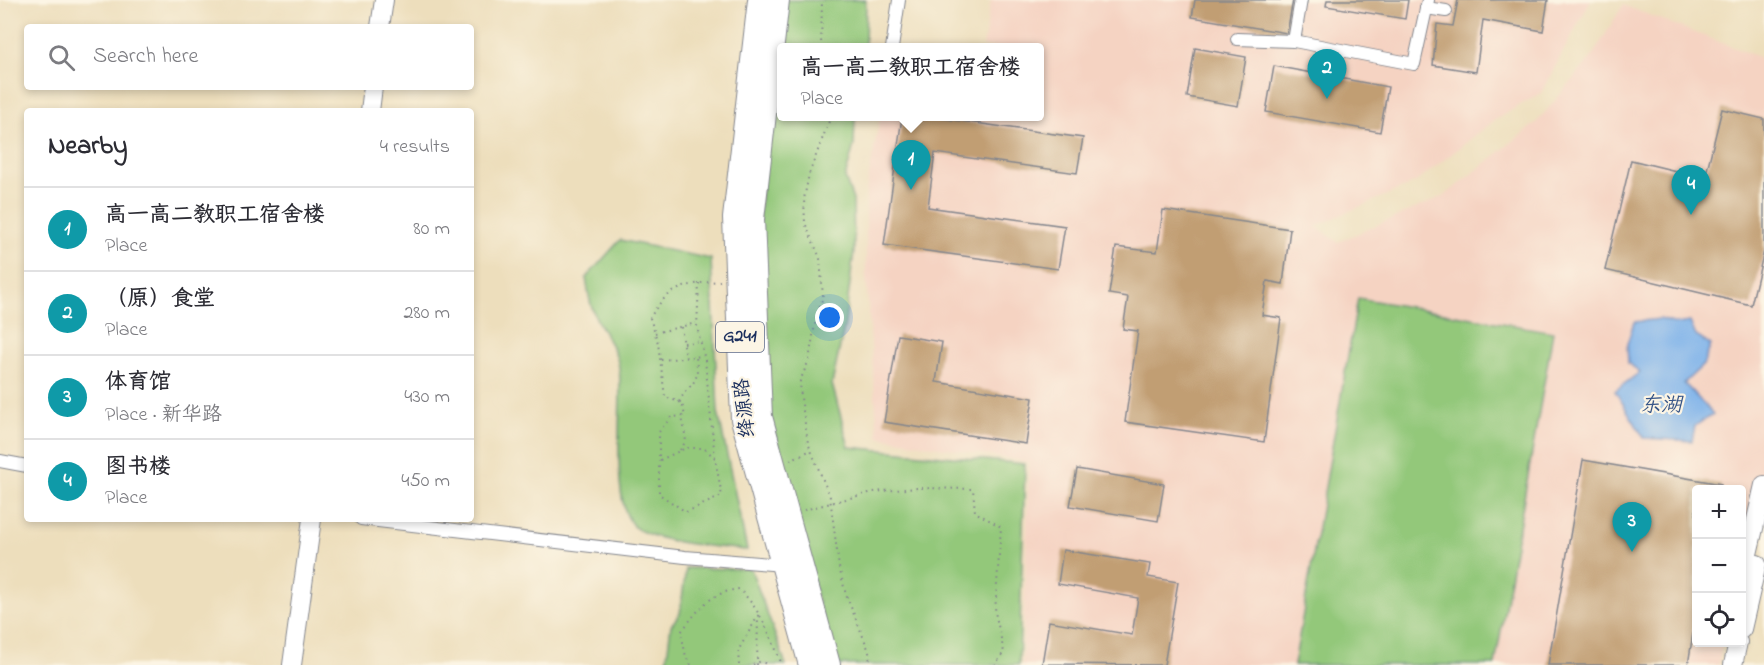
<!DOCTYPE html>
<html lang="en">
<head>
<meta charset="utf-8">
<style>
	:root { --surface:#fff; --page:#f7f7f7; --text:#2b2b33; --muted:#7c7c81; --line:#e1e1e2; --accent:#2563eb }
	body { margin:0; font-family:"Indie Flower","LXGW WenKai TC",sans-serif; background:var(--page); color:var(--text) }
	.controls { position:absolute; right:18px; bottom:18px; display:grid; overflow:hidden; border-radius:6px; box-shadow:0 3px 9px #0003 }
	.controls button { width:54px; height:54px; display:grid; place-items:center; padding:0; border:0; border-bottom:2px solid var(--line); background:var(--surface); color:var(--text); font:30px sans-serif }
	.you { position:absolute; left:830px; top:318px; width:21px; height:21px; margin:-15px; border:4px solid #fff; border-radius:50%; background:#1a73e8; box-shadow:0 0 0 9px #1a73e833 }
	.badge { display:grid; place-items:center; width:39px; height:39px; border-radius:50%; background:var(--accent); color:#fff; font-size:20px; font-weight:700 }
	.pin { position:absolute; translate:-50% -50px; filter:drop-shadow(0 2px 3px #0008) }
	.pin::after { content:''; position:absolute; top:32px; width:21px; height:18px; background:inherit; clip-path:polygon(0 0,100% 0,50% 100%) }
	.popup { position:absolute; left:777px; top:43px; width:267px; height:78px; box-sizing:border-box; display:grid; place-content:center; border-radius:6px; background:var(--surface); filter:drop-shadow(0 2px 4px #0005); font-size:20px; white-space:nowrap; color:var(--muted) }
	.popup b { font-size:22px; color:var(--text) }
	.popup::after { content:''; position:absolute; left:50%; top:100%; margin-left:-12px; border:12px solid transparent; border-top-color:var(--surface) }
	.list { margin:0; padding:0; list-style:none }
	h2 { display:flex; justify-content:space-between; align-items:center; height:78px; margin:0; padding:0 24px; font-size:26px }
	h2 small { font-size:20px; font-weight:400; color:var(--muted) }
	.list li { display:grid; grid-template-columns:39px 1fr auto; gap:18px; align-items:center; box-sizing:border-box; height:84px; padding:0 24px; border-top:2px solid var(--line) }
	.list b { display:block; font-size:22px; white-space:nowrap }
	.list p { margin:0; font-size:20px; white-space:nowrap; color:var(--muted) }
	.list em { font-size:20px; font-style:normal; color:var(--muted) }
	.icon { flex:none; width:33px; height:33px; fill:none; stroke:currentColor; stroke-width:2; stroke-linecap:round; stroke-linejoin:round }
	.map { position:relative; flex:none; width:1764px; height:665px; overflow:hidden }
	.search { position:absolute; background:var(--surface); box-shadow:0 3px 9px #0003; left:24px; top:24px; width:450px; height:66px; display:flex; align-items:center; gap:15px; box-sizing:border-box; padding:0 21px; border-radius:6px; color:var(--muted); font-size:22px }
	.panel { position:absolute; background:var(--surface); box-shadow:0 3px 9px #0003; left:24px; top:108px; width:450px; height:414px; border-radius:6px }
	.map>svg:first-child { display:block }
	.built { fill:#f5d3c2 }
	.green { fill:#93c87a; stroke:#577c6c; stroke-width:1.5 }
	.water { fill:#7cb1ea; stroke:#4c70a4; stroke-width:1.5 }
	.building { fill:#c19e73 }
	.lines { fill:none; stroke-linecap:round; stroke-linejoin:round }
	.street-casing { stroke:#84868d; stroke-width:14 }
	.secondary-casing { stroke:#84868d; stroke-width:20 }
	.highway-casing { stroke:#84868d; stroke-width:26 }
	.path { stroke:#84868d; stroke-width:2; stroke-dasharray:1.5 4.5; stroke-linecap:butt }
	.street { stroke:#fff; stroke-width:12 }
	.secondary { stroke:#fff; stroke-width:18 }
	.highway { stroke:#fff; stroke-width:24 }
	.labels { text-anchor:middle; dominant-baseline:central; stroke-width:4.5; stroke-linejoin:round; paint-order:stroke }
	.shield { fill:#fcf5e5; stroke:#5e6a86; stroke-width:1.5 }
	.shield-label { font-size:18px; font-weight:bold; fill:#1b2f5e }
	.street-label { font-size:20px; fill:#1b2f5e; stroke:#fcf5e5 }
	.water-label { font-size:21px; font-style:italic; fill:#385688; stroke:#fcf5e5 }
</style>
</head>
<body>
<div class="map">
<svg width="1764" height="665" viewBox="0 0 1764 665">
	<rect width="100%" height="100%" fill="#fcf5e5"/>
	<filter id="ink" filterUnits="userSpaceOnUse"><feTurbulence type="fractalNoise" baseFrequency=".0167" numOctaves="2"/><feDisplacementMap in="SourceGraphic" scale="12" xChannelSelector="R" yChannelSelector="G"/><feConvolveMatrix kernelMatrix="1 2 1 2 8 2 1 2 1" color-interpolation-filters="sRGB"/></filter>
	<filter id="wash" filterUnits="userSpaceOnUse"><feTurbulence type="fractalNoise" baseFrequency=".008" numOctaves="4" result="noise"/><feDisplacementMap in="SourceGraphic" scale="24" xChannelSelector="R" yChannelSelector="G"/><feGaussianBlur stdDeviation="1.35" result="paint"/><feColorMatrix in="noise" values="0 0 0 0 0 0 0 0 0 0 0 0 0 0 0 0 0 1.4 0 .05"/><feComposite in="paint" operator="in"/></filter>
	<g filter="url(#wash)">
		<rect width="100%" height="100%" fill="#eddebc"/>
		<path class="built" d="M 991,0 L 1591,0 L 1541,93 L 1495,120 L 1416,182 L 1316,226 L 1338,242 L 1444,196 L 1536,123 L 1591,58 L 1623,5 L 1764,59 L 1764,463 L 1742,562 L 1742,490 L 1696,490 L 1696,642 L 1723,643 L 1718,665 L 1022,665 L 1029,462 L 878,437 L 866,276 L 866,191 L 880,117 L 1040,116 L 1040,48 L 983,47 Z"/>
		<g class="green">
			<path d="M 782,0 L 866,0 L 865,47 L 782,48 L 782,116 L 855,117 L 854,145 L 845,178 L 853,200 L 854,251 L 845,323 L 832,384 L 849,447 L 1025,464 L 1019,665 L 834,665 L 763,388 L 759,215 Z"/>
			<path d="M 620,240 L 711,259 L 718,412 L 747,550 C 715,546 669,545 639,530 C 607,515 624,400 619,367 C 616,346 601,332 594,313 C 589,303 588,289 586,278 Z"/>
			<path d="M 1358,298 L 1553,332 L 1495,665 L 1294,665 Z"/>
			<path d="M 686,568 L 751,569 L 786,665 L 666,665 L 671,625 L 680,614 Z"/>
		</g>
		<path class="water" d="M 1660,319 L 1676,324 L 1690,322 L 1696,336 L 1711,345 L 1703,365 L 1684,383 L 1713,414 L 1695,426 L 1692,441 L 1644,438 L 1615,391 L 1640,372 L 1628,363 L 1627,344 L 1634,322 Z"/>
		<g id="blocks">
			<g class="building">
				<path d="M 1195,0 L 1293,0 L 1287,33 L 1192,17 Z"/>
				<path d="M 1327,0 L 1408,0 L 1405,19 L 1326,6 Z"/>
				<path d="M 1458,0 L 1548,0 L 1543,31 L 1483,20 L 1476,72 L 1433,65 L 1437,24 L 1453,26 Z"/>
				<path d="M 1195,48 L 1246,57 L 1238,106 L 1187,97 Z"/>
				<path d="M 1274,66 L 1388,87 L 1380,132 L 1266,112 Z"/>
				<path d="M 1722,109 L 1764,119 L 1764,251 L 1751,305 L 1605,270 L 1631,160 L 1705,178 Z"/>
				<path d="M 902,117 L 932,117 L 1083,138 L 1077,173 L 935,153 L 928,207 L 1065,226 L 1058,269 L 884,245 Z"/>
				<path d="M 1163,210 L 1290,229 L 1283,284 L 1267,281 L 1262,315 L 1281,318 L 1264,442 L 1125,422 L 1138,331 L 1123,329 L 1128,297 L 1109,294 L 1116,247 L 1157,252 Z"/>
				<path d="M 898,335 L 942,342 L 936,382 L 1033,398 L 1026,444 L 884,422 Z"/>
				<path d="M 1583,460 L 1721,484 L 1721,489 L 1696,489 L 1696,614 L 1688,665 L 1548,665 Z"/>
				<path d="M 1077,469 L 1164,484 L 1158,521 L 1070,506 Z"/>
				<path d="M 1063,550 L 1150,564 L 1148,577 L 1178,582 L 1164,665 L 1042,664 L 1049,621 L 1132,635 L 1138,598 L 1058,584 Z"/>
			</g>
		</g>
	</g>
	<g filter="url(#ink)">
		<use href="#blocks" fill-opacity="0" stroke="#84868d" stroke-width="1.5"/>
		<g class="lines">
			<g class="street-casing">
				<g id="street">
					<path d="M 1426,8 L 1446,11"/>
					<path d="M 1237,39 L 1294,41 L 1414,64 L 1428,0"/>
					<path d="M 1294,41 L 1301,0"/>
					<path d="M 892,48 L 899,0"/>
					<path d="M 0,461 L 27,466"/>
					<path d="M 361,519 L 685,557 L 783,565"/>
				</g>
			</g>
			<g class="secondary-casing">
				<g id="secondary">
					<path d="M 380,27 L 384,0"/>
					<path d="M 370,111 L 373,87"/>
					<path d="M 1742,580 L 1764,485"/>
					<path d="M 1742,629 L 1757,564"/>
					<path d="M 292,665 L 312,519"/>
					<path d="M 1733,665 L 1738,642"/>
				</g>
			</g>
			<g class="highway-casing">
				<g id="highway">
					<path d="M 760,0 L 735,218 L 743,419 L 811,665"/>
					<path d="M 777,0 L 752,219 L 760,417 L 828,665"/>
				</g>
			</g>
			<g class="path">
				<path d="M 821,48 L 822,0"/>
				<path d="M 831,116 L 809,174 L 804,199 L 805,223 L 820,258 L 823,297 L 816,318 L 809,360 L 800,381 L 801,398 L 808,443 L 830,497 L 839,567 L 846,595 L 869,651 L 870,665"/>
				<path d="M 699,283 L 697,327 L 705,360 L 715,458"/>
				<path d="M 681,327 L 686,357"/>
				<path d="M 655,333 L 696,323"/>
				<path d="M 684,343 L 699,341"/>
				<path d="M 661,360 L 703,356"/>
				<path d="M 679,402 C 691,379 700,388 696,357"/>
				<path d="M 680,450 L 686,441 L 682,416"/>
				<path d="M 660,460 L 686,448 L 704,448 L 715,458 L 722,496 L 686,512 L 659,494 L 659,432 L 671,417 L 685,416 L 682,403 L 665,397 L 658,343 L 650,318 C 667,287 686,284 720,281"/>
				<path d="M 790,460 L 811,450"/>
				<path d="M 804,510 L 873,492 L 917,488 L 973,489 L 975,512 L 1001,527 L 995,612 L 1004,652 L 995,665"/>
				<path d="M 691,665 L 686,657 L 681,632 C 699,609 709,593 739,589 C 761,610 771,637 782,665"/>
				<path d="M 739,665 L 738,651 L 759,614"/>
				<path d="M 753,665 L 761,661 L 768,665"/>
				<path d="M 757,665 L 758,617"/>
			</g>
			<use href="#street" class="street"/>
			<use href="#secondary" class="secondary"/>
			<use href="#highway" class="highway"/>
		</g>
	</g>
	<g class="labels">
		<rect class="shield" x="716" y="322" width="48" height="30" rx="4.5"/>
		<g class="shield-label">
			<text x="740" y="337">G241</text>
		</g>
		<g class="street-label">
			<text transform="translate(746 408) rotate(-97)">绛源路</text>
		</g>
		<g class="water-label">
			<text x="1661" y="406">东湖</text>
		</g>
	</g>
</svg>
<div class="controls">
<button>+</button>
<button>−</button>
<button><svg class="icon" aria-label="locate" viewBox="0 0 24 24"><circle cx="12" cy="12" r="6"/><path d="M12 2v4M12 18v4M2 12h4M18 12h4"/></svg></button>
</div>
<div class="you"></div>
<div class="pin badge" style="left:911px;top:190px;background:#0f9aa8">1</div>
<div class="popup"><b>高一高二教职工宿舍楼</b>Place</div>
<div class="pin badge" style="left:1327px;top:99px;background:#0f9aa8">2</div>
<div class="pin badge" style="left:1632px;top:552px;background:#0f9aa8">3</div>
<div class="pin badge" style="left:1691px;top:215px;background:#0f9aa8">4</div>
<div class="search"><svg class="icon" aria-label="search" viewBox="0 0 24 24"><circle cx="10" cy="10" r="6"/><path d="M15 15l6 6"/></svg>Search here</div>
<section class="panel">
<h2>Nearby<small>4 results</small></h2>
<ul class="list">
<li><span class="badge" style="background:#0f9aa8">1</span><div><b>高一高二教职工宿舍楼</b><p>Place</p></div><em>80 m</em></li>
<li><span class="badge" style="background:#0f9aa8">2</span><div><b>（原）食堂</b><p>Place</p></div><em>280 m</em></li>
<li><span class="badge" style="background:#0f9aa8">3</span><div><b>体育馆</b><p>Place · 新华路</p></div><em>430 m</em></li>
<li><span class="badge" style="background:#0f9aa8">4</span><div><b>图书楼</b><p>Place</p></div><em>450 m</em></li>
</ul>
</section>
</div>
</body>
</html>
